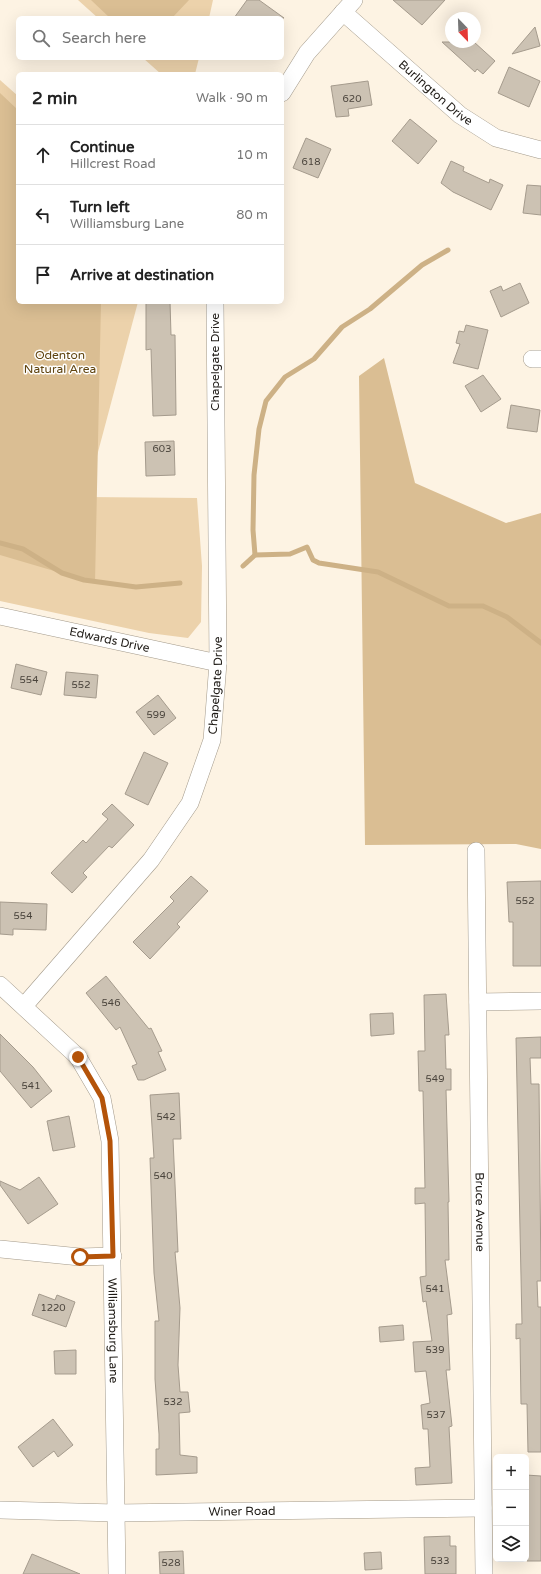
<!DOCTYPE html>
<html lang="en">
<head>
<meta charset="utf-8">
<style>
	:root { --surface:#fff; --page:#f2f2f2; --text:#222; --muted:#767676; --line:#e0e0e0 }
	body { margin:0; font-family:"Varela Round",sans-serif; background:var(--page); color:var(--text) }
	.controls { position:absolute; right:12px; bottom:12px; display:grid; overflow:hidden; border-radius:6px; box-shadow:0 4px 16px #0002 }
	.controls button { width:36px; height:36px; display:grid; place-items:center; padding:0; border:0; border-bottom:1px solid var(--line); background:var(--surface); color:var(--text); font:20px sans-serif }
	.compass { position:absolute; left:445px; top:12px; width:36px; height:36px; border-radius:50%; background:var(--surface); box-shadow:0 4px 16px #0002; rotate:157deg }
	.stop { position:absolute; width:12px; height:12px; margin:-9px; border:3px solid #b45309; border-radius:50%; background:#fff }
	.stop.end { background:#b45309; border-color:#fff; box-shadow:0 1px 4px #0008 }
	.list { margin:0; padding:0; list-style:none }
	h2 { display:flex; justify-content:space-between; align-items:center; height:52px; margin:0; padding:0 16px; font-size:17px }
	h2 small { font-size:13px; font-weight:400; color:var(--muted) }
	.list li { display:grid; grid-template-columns:26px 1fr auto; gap:12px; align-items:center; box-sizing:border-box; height:60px; padding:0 16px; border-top:1px solid var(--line) }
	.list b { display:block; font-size:15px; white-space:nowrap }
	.list p { margin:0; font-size:13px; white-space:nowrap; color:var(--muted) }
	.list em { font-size:13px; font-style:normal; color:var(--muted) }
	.icon { flex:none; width:22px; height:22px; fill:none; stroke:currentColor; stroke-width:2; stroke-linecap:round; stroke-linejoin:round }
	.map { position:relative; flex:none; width:541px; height:1574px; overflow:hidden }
	.search { position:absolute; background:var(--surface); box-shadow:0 4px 16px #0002; left:16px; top:16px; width:268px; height:44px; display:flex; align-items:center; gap:10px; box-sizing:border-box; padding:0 14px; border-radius:6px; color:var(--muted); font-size:15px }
	.panel { position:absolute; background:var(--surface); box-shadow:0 4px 16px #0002; left:16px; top:72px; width:268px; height:232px; border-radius:6px }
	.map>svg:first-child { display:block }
	.green { fill:#ecd2ab }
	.forest { fill:#dabe93 }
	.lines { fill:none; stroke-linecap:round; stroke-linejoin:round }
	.stream { stroke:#cdb186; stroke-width:5 }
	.building { fill:#ccc2b3; stroke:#a59b8d }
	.street-casing { stroke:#a39a8b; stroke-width:18 }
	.street { stroke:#fff; stroke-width:17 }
	.route { stroke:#b45309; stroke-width:5 }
	.labels { text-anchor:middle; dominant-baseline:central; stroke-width:3; stroke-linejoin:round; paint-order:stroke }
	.number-label { font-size:10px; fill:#4a443c }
	.street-label { font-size:12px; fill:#1e1a15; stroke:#fff }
	.park-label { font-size:12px; fill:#60440f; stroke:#fff }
</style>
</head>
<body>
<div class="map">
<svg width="541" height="1574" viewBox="0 0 541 1574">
	<rect width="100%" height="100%" fill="#fdf3e3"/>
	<g class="green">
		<path d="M 78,0 L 213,0 L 209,18 L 98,18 Z"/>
		<path d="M 143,58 L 199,58 L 195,74 L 161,74 Z"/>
		<path d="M 0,80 L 18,96 L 18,302 L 138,302 L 86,497 L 197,498 L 202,566 L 201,622 L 188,638 L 149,633 L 0,601 Z"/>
	</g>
	<g class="forest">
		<path d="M 91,0 L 189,0 L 172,18 L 110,18 Z"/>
		<path d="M 0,93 L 18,110 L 18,302 L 101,302 L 95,583 L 0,555 Z"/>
		<path d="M 384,358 L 415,483 L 506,523 L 541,513 L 541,849 L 516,844 L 365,845 L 359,376 Z"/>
	</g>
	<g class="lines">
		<g class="stream">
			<path d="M 0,543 L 23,549 L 62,573 L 84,580 L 136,587 L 180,583"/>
			<path d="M 255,555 L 253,530 L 254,475 L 259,429 L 266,401 L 285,377 L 314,359 L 342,327 L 370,309 L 422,265 L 448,250"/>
			<path d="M 243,566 L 255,555 L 290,554 L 307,547 L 313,560 L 319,563 L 378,572 L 449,606 L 483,606 L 507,617 L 541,643"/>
		</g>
	</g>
	<g class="building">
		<path d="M 247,0 L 259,0 L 284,18 L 234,18 Z"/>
		<path d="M 393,0 L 445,0 L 422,25 Z"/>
		<path d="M 535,27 L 540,46 L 512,54 Z"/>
		<path d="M 442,42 L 474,42 L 495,61 L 483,74 L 477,69 L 475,72 Z"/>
		<path d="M 509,67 L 540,81 L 529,107 L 498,93 Z"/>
		<path d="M 368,81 L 372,105 L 348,109 L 349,116 L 336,117 L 331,86 Z"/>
		<path d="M 410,119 L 437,141 L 418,164 L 392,141 Z"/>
		<path d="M 306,138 L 331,149 L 318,178 L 293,168 Z"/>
		<path d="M 451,161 L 464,167 L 463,171 L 489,183 L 490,179 L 503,185 L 491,210 L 453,192 L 441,183 Z"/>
		<path d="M 527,185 L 541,186 L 541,215 L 523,213 Z"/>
		<path d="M 520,283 L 529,303 L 501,317 L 490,291 L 501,286 L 503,291 Z"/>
		<path d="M 146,302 L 170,302 L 171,335 L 175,335 L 176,415 L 153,416 L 151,349 L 146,350 Z"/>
		<path d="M 466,325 L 488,330 L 478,369 L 453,363 L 460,344 L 456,343 L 459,331 L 464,332 Z"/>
		<path d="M 483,375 L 501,399 L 481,412 L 465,386 Z"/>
		<path d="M 511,405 L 540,410 L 537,432 L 507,428 Z"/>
		<path d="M 174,441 L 175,475 L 146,476 L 145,442 Z"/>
		<path d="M 16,664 L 47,672 L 41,695 L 11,688 Z"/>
		<path d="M 66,672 L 98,675 L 96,698 L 64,695 Z"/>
		<path d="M 158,695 L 176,718 L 154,735 L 136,712 Z"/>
		<path d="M 144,752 L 168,763 L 148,805 L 125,794 Z"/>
		<path d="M 112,804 L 134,825 L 112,848 L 109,846 L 83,873 L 87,877 L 72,893 L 51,873 L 83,840 L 86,843 L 108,819 L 102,814 Z"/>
		<path d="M 191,876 L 208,891 L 177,924 L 180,927 L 150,959 L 133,942 L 174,901 L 170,897 Z"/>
		<path d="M 541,881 L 541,966 L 513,966 L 513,922 L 509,922 L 507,882 Z"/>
		<path d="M 0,902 L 47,904 L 46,930 L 13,929 L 13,935 L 0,934 Z"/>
		<path d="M 106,976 L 149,1029 L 151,1028 L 162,1051 L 158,1052 L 166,1070 L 144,1080 L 138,1080 L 132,1066 L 137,1064 L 120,1027 L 116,1030 L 86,993 Z"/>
		<path d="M 446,994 L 449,1035 L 445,1035 L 446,1069 L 451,1069 L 451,1090 L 446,1090 L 449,1202 L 448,1202 L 449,1260 L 445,1260 L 452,1314 L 447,1315 L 450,1370 L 446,1370 L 452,1426 L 449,1427 L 452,1483 L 416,1485 L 415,1468 L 430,1467 L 428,1429 L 423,1429 L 421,1405 L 430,1403 L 426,1371 L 415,1372 L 413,1342 L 432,1341 L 426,1301 L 423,1302 L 420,1277 L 426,1276 L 425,1203 L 415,1204 L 415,1188 L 425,1188 L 423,1091 L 419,1091 L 418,1051 L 425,1051 L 424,995 Z"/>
		<path d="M 393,1013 L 394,1034 L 371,1036 L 370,1014 Z"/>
		<path d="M 0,1034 L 33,1067 L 52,1091 L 31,1108 L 0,1071 Z"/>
		<path d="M 541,1037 L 541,1058 L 530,1058 L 531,1084 L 539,1084 L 541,1281 L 537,1281 L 538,1307 L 541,1307 L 541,1452 L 528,1452 L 527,1404 L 521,1404 L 520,1338 L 516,1339 L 516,1324 L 522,1324 L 516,1038 Z"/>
		<path d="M 179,1093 L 181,1139 L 173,1139 L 178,1252 L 175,1252 L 180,1308 L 178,1365 L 180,1392 L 188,1392 L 190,1412 L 179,1413 L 180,1455 L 197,1457 L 197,1473 L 156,1475 L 156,1449 L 159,1449 L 159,1434 L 155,1379 L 155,1321 L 159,1321 L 154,1273 L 150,1158 L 154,1158 L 150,1095 Z"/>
		<path d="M 69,1116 L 75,1147 L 53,1151 L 47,1121 Z"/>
		<path d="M 39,1177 L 58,1204 L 28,1224 L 0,1185 L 0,1181 L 20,1190 Z"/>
		<path d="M 39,1294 L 55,1300 L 57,1295 L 75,1302 L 66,1327 L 32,1315 Z"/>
		<path d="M 403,1325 L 404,1340 L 380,1342 L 379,1327 Z"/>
		<path d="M 76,1350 L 76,1374 L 55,1374 L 54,1351 Z"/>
		<path d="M 53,1419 L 73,1445 L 58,1457 L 54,1451 L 33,1467 L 18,1447 Z"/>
		<path d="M 526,1475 L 541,1476 L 541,1561 L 527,1561 Z"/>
		<path d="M 450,1536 L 450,1546 L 456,1546 L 456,1574 L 425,1574 L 424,1537 Z"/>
		<path d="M 183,1551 L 184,1574 L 160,1574 L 159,1552 Z"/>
		<path d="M 381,1552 L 382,1569 L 365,1570 L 364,1553 Z"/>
		<path d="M 32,1554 L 80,1574 L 23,1574 Z"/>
	</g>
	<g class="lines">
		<g class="street-casing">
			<g id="street">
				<path id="s1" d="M 343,12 L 460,115 L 496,138 L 541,150"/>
				<path d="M 282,93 L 307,53 L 354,0"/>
				<path d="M 532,359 L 541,359"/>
				<path id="s2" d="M 0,616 L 218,663"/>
				<path id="s3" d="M 476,851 L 484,1574"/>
				<path id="s4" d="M 0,985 L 78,1057 L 102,1098 L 110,1141 L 117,1574"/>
				<path d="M 478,1002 L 541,1001"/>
				<path id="s5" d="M 24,1006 L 151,860 L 190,803 L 212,740 L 218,663 L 215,302"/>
				<path d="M 0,1249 L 80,1257 L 113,1256"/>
				<path id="s6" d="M 0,1510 L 116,1513 L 483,1508"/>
			</g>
		</g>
		<use href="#street" class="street"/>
	</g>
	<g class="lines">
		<path class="route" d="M 78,1057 L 102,1098 L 110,1141 L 113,1256 L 80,1257"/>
	</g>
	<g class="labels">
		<g class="number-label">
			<text x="352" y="99">620</text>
			<text x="311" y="162">618</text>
			<text x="162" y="449">603</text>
			<text x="29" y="680">554</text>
			<text x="81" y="685">552</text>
			<text x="156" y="715">599</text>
			<text x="525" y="901">552</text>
			<text x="23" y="916">554</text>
			<text x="111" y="1003">546</text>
			<text x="435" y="1079">549</text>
			<text x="31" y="1086">541</text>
			<text x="166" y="1117">542</text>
			<text x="163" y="1176">540</text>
			<text x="435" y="1289">541</text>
			<text x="53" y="1308">1220</text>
			<text x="435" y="1350">539</text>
			<text x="173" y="1402">532</text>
			<text x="436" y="1415">537</text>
			<text x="440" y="1561">533</text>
			<text x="171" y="1563">528</text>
		</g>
		<g class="street-label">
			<text stroke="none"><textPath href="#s1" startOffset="123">Burlington Drive</textPath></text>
			<text transform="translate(215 362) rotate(-90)">Chapelgate Drive</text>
			<text stroke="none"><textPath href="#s2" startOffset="112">Edwards Drive</textPath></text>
			<text stroke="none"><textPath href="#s5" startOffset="384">Chapelgate Drive</textPath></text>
			<text stroke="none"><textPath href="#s3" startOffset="361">Bruce Avenue</textPath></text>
			<text stroke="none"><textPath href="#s4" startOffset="387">Williamsburg Lane</textPath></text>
			<text stroke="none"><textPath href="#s6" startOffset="242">Winer Road</textPath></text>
		</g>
		<g class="park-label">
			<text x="60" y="355">Odenton<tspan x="60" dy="14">Natural Area</tspan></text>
		</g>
	</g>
</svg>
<div class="controls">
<button>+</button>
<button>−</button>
<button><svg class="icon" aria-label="layers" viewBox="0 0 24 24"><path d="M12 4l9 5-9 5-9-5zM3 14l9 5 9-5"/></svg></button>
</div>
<svg class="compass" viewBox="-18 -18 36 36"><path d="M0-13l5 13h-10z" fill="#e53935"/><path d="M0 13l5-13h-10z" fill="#767676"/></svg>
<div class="stop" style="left:80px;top:1257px"></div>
<div class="stop end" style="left:78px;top:1057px"></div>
<div class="search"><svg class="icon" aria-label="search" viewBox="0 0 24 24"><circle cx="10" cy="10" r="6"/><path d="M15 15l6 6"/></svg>Search here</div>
<section class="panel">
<h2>2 min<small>Walk · 90 m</small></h2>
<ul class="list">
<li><svg class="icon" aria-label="ahead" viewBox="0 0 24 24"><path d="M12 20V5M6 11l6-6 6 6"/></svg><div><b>Continue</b><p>Hillcrest Road</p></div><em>10 m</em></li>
<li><svg class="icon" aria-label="left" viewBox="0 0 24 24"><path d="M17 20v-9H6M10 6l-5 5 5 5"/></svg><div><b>Turn left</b><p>Williamsburg Lane</p></div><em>80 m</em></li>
<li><svg class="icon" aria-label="arrive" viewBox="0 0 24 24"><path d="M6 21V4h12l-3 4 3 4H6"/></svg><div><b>Arrive at destination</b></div></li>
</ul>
</section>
</div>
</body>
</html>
